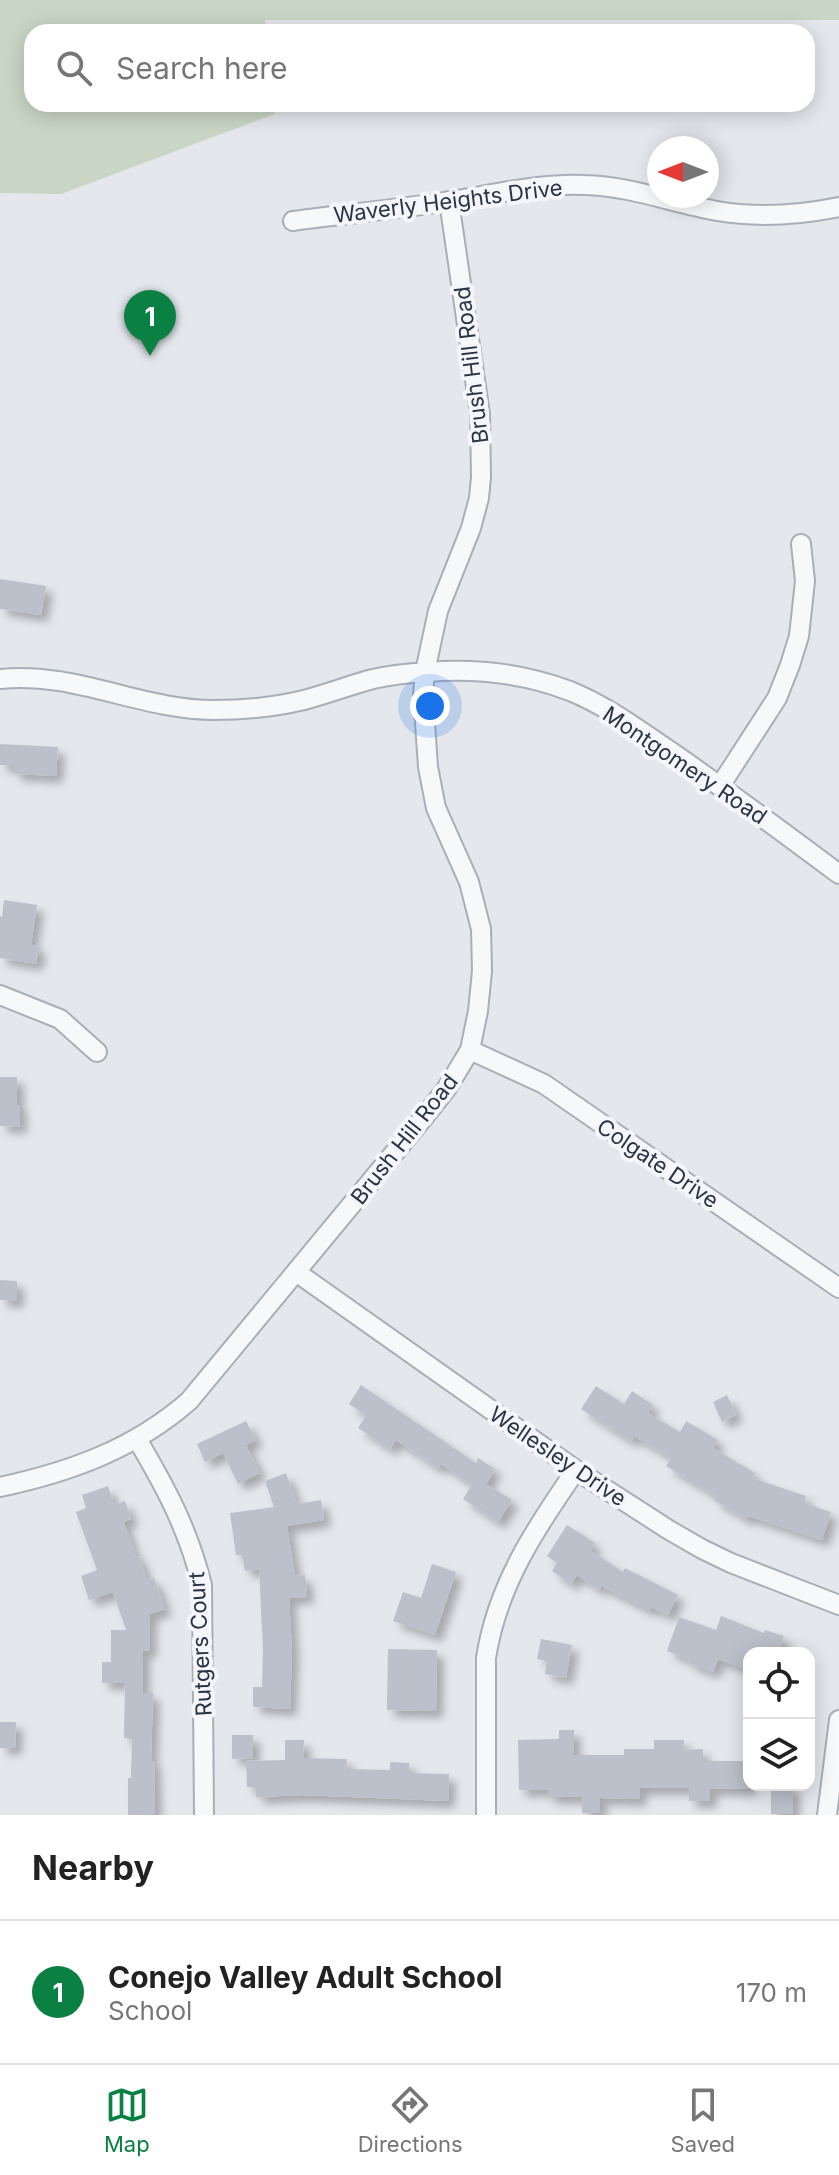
<!DOCTYPE html>
<html lang="en">
<head>
<meta charset="utf-8">
<style>
	:root { --surface:#fff; --page:#f6f6f6; --text:#222; --muted:#767676; --line:#e0e0e0; --accent:#0b8043 }
	body { margin:0; font-family:Inter,sans-serif; background:var(--page); color:var(--text) }
	.controls { position:absolute; right:24px; bottom:24px; display:grid; overflow:hidden; border-radius:16px; box-shadow:0 4px 20px #0003 }
	.controls button { width:72px; height:72px; display:grid; place-items:center; padding:0; border:0; border-bottom:2px solid var(--line); background:var(--surface); color:var(--text); font:40px sans-serif }
	.compass { position:absolute; left:647px; top:136px; width:72px; height:72px; border-radius:50%; background:var(--surface); box-shadow:0 4px 20px #0003; rotate:270deg }
	.you { position:absolute; left:430px; top:706px; width:28px; height:28px; margin:-20px; border:6px solid #fff; border-radius:50%; background:#1a73e8; box-shadow:0 0 0 12px #1a73e833 }
	.badge { display:grid; place-items:center; width:52px; height:52px; border-radius:50%; background:var(--accent); color:#fff; font-size:26px; font-weight:700 }
	.pin { position:absolute; translate:-50% -66px; filter:drop-shadow(0 2px 4px #0008) }
	.pin::after { content:''; position:absolute; top:42px; width:28px; height:24px; background:inherit; clip-path:polygon(0 0,100% 0,50% 100%) }
	.list { margin:0; padding:0; list-style:none }
	h2 { display:flex; justify-content:space-between; align-items:center; height:104px; margin:0; padding:0 32px; font-size:34px }
	h2 small { font-size:26px; font-weight:400; color:var(--muted) }
	.list li { display:grid; grid-template-columns:52px 1fr auto; gap:24px; align-items:center; box-sizing:border-box; height:144px; padding:0 32px; border-top:2px solid var(--line) }
	.list b { display:block; font-size:30px; white-space:nowrap }
	.list p { margin:0; font-size:26px; white-space:nowrap; color:var(--muted) }
	.list em { font-size:26px; font-style:normal; color:var(--muted) }
	.icon { flex:none; width:44px; height:44px; fill:none; stroke:currentColor; stroke-width:2; stroke-linecap:round; stroke-linejoin:round }
	.map { position:relative; flex:none; width:839px; height:1815px; overflow:hidden }
	.search { position:absolute; background:var(--surface); box-shadow:0 4px 20px #0003; left:24px; right:24px; top:24px; height:88px; display:flex; align-items:center; gap:20px; box-sizing:border-box; padding:0 28px; border-radius:24px; color:var(--muted); font-size:30px }
	.sheet { height:248px; background:var(--surface) }
	nav { display:flex; justify-content:space-around; align-items:center; box-sizing:border-box; height:112px; border-top:2px solid var(--line); background:var(--surface); font-size:22px; color:var(--muted) }
	nav a { display:grid; justify-items:center; gap:4px }
	nav .on { color:var(--accent) }
	.map>svg:first-child { display:block }
	.green { fill:#c9d6c5 }
	.building { fill:#bbc0ca; filter:url(#shadow) }
	.lines { fill:none; stroke-linecap:round; stroke-linejoin:round }
	.street-casing { stroke:#a9aeb7; stroke-width:22 }
	.street { stroke:#f7f8fa; stroke-width:18 }
	.labels { text-anchor:middle; dominant-baseline:central; stroke-width:8; stroke-linejoin:round; paint-order:stroke }
	.street-label { font-size:22px; fill:#2b3445; stroke:#f4f6f9 }
</style>
</head>
<body>
<div class="map">
<svg width="839" height="1815" viewBox="0 0 839 1815">
	<defs>
		<filter id="shadow"><feDropShadow dx="7" dy="7" stdDeviation="4" flood-color="#0004"/></filter>
	</defs>
	<rect width="100%" height="100%" fill="#e4e7ec"/>
	<path class="green" d="M 0,0 L 839,0 L 839,20 L 265,20 L 265,32 L 32,32 L 32,104 L 274,104 L 275,114 L 61,194 L 0,193 Z"/>
	<g class="building">
		<path d="M 0,579 L 46,586 L 41,615 L 0,609 Z"/>
		<path d="M 0,744 L 58,747 L 56,776 L 14,774 L 14,766 L 0,765 Z"/>
		<path d="M 4,900 L 37,905 L 31,945 L 39,946 L 36,964 L 0,958 L 0,916 L 2,917 Z"/>
		<path d="M 0,1077 L 17,1077 L 17,1105 L 20,1105 L 20,1127 L 0,1126 Z"/>
		<path d="M 0,1280 L 17,1281 L 17,1301 L 0,1300 Z"/>
		<path d="M 361,1385 L 476,1463 L 478,1458 L 495,1469 L 486,1484 L 512,1500 L 498,1522 L 463,1499 L 472,1485 L 441,1464 L 438,1468 L 396,1440 L 390,1449 L 358,1428 L 366,1415 L 349,1404 Z"/>
		<path d="M 596,1386 L 624,1404 L 632,1391 L 653,1405 L 648,1413 L 680,1432 L 686,1421 L 718,1440 L 713,1448 L 755,1473 L 752,1478 L 806,1496 L 804,1503 L 831,1512 L 822,1540 L 748,1516 L 746,1519 L 714,1500 L 716,1496 L 666,1466 L 671,1458 L 634,1436 L 631,1441 L 581,1409 Z"/>
		<path d="M 727,1395 L 736,1415 L 722,1422 L 713,1402 Z"/>
		<path d="M 246,1421 L 256,1440 L 246,1445 L 260,1473 L 238,1484 L 223,1453 L 205,1462 L 197,1444 Z"/>
		<path d="M 286,1473 L 297,1504 L 321,1500 L 324,1520 L 287,1526 L 295,1576 L 305,1575 L 307,1597 L 289,1598 L 292,1652 L 290,1709 L 253,1707 L 253,1687 L 262,1687 L 263,1649 L 259,1569 L 245,1571 L 242,1555 L 236,1555 L 230,1513 L 274,1507 L 265,1481 Z"/>
		<path d="M 108,1486 L 114,1505 L 125,1501 L 131,1519 L 124,1522 L 136,1557 L 139,1556 L 147,1580 L 154,1578 L 165,1609 L 150,1614 L 150,1650 L 143,1651 L 143,1693 L 153,1693 L 151,1761 L 154,1761 L 155,1815 L 128,1815 L 128,1778 L 131,1778 L 132,1739 L 124,1738 L 125,1683 L 102,1683 L 102,1662 L 111,1662 L 111,1630 L 126,1630 L 113,1592 L 89,1600 L 81,1576 L 97,1570 L 76,1512 L 86,1508 L 82,1495 Z"/>
		<path d="M 567,1525 L 595,1543 L 590,1550 L 623,1572 L 625,1568 L 678,1595 L 668,1615 L 651,1607 L 649,1610 L 601,1586 L 599,1590 L 577,1575 L 571,1584 L 552,1571 L 557,1563 L 547,1556 Z"/>
		<path d="M 432,1564 L 456,1572 L 435,1635 L 393,1621 L 403,1592 L 421,1598 Z"/>
		<path d="M 721,1616 L 764,1633 L 765,1630 L 784,1636 L 778,1653 L 749,1653 L 749,1670 L 718,1659 L 713,1672 L 688,1663 L 690,1660 L 667,1651 L 679,1617 L 716,1630 Z"/>
		<path d="M 541,1639 L 572,1645 L 566,1678 L 545,1674 L 547,1661 L 537,1659 Z"/>
		<path d="M 388,1649 L 437,1650 L 436,1711 L 387,1710 Z"/>
		<path d="M 0,1722 L 16,1722 L 15,1748 L 0,1748 Z"/>
		<path d="M 559,1730 L 574,1730 L 574,1755 L 624,1755 L 624,1749 L 654,1749 L 654,1740 L 684,1740 L 684,1750 L 703,1749 L 703,1761 L 749,1761 L 749,1789 L 710,1789 L 710,1801 L 689,1801 L 689,1788 L 640,1788 L 640,1799 L 600,1798 L 600,1813 L 582,1813 L 582,1797 L 548,1797 L 548,1790 L 519,1790 L 518,1740 L 559,1739 Z"/>
		<path d="M 232,1735 L 253,1735 L 253,1758 L 232,1759 Z"/>
		<path d="M 285,1740 L 304,1740 L 303,1758 L 347,1759 L 346,1769 L 390,1770 L 390,1762 L 409,1763 L 409,1773 L 449,1774 L 448,1801 L 303,1795 L 256,1797 L 256,1787 L 247,1787 L 246,1761 L 285,1760 Z"/>
		<rect x="771" y="1785" width="22" height="29"/>
	</g>
	<g class="lines">
		<g class="street-casing">
			<g id="street">
				<path d="M 293,221 C 346,214 399,209 451,201 C 496,194 540,183 585,185 C 630,186 673,203 717,211 C 757,218 799,215 839,207"/>
				<path d="M 0,679 C 74,671 141,710 214,710 C 244,710 275,707 304,700 C 327,694 350,685 373,679 C 391,675 410,673 427,672 C 475,668 525,674 570,691 C 607,706 640,731 673,753 C 729,792 784,833 839,874"/>
				<path d="M 720,786 L 777,698 L 790,665 L 799,636 L 805,581 L 801,544"/>
				<path d="M 0,995 L 60,1019 L 97,1052"/>
				<path d="M 470,1050 L 544,1084 L 839,1288"/>
				<path d="M 296,1272 L 576,1470 L 669,1530 L 702,1549 L 731,1563 L 839,1605"/>
				<path d="M 137,1439 C 166,1488 188,1529 202,1585 L 204,1815"/>
				<path d="M 0,1487 C 70,1472 134,1449 189,1401 L 429,1111 L 447,1088 L 470,1050 L 478,1011 L 482,971 L 481,929 L 469,882 L 436,808 L 428,767 L 423,694 L 425,672 L 438,611 L 471,528 L 479,498 L 481,477 L 480,414 L 449,201"/>
				<path d="M 486,1815 L 486,1658 C 497,1586 535,1529 576,1470"/>
				<path d="M 827,1815 L 839,1720"/>
			</g>
		</g>
		<use href="#street" class="street"/>
	</g>
	<g class="labels">
		<g class="street-label">
			<text transform="translate(448 201) rotate(-7)">Waverly Heights Drive</text>
			<text transform="translate(471 365) rotate(-97)">Brush Hill Road</text>
			<text transform="translate(685 765) rotate(34)">Montgomery Road</text>
			<text transform="translate(404 1139) rotate(-52)">Brush Hill Road</text>
			<text transform="translate(658 1163) rotate(34)">Colgate Drive</text>
			<text transform="translate(558 1456) rotate(34)">Wellesley Drive</text>
			<text transform="translate(200 1644) rotate(-93)">Rutgers Court</text>
		</g>
	</g>
</svg>
<div class="controls">
<button><svg class="icon" aria-label="locate" viewBox="0 0 24 24"><circle cx="12" cy="12" r="6"/><path d="M12 2v4M12 18v4M2 12h4M18 12h4"/></svg></button>
<button><svg class="icon" aria-label="layers" viewBox="0 0 24 24"><path d="M12 4l9 5-9 5-9-5zM3 14l9 5 9-5"/></svg></button>
</div>
<svg class="compass" viewBox="-18 -18 36 36"><path d="M0-13l5 13h-10z" fill="#e53935"/><path d="M0 13l5-13h-10z" fill="#767676"/></svg>
<div class="you"></div>
<div class="pin badge" style="left:150px;top:356px">1</div>
<div class="search"><svg class="icon" aria-label="search" viewBox="0 0 24 24"><circle cx="10" cy="10" r="6"/><path d="M15 15l6 6"/></svg>Search here</div>
</div>
<section class="sheet">
<h2>Nearby<small></small></h2>
<ul class="list">
<li><span class="badge">1</span><div><b>Conejo Valley Adult School</b><p>School</p></div><em>170 m</em></li>
</ul>
</section>
<nav>
<a class="on"><svg class="icon" aria-label="map" viewBox="0 0 24 24"><path d="M3 6l6-2 6 2 6-2v14l-6 2-6-2-6 2zM9 4v14M15 6v14"/></svg>Map</a>
<a><svg class="icon" aria-label="directions" viewBox="0 0 24 24"><path d="M12 3l9 9-9 9-9-9zM9 14v-3h6M13 9l2 2-2 2"/></svg>Directions</a>
<a><svg class="icon" aria-label="saved" viewBox="0 0 24 24"><path d="M7 4h10v16l-5-4-5 4z"/></svg>Saved</a>
</nav>
</body>
</html>
